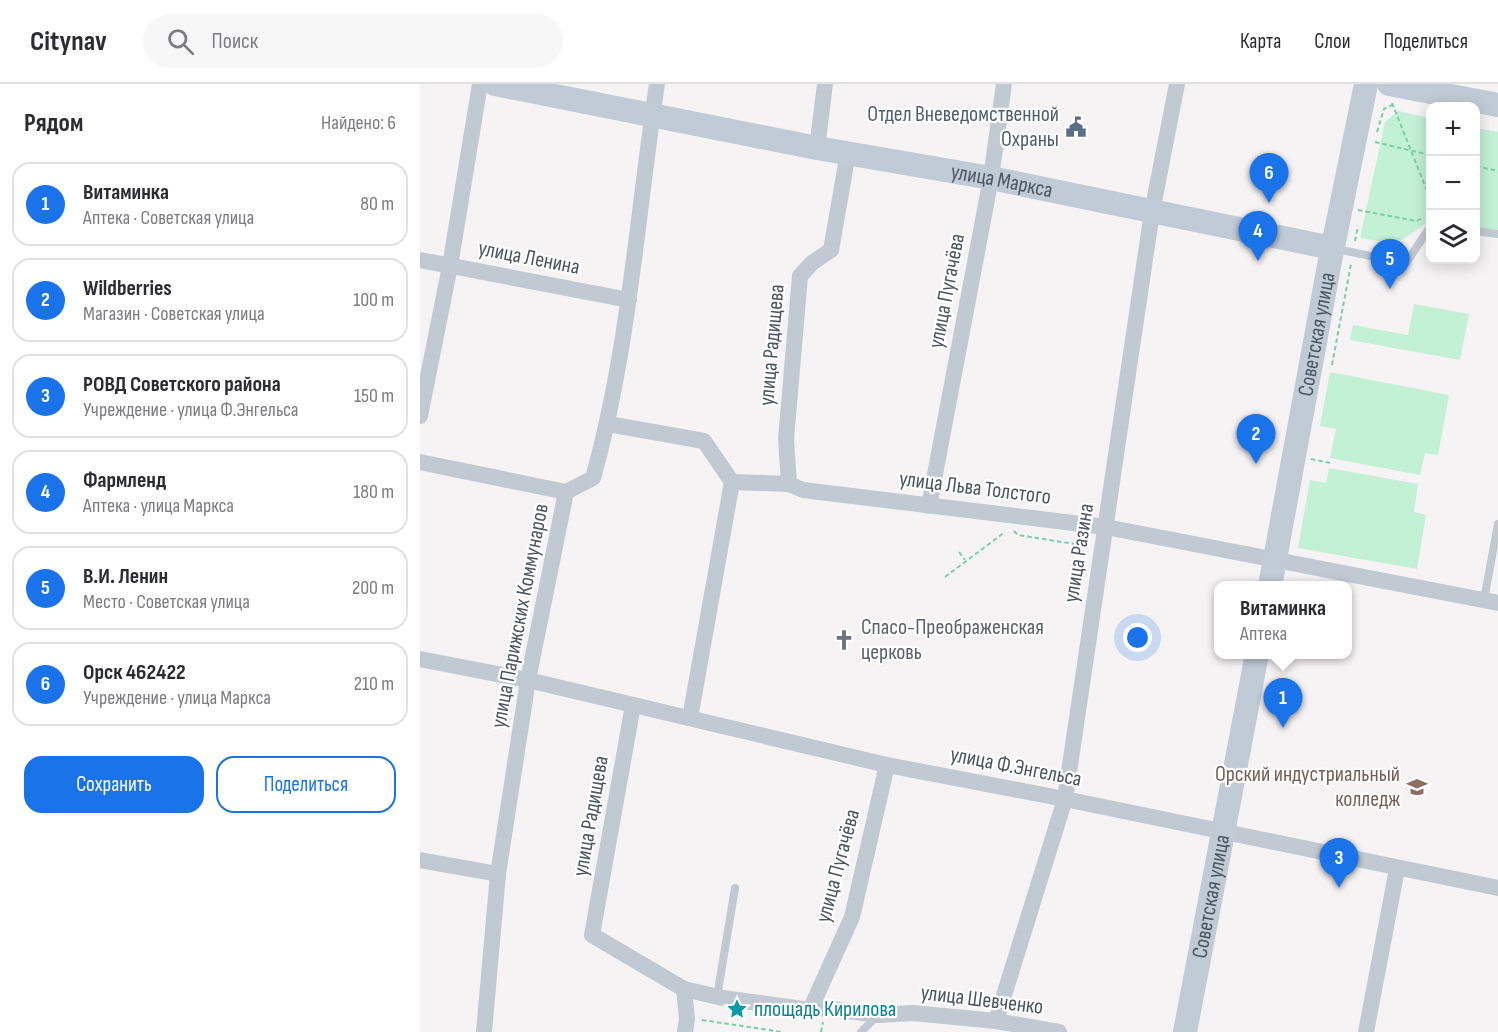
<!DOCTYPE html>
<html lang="ru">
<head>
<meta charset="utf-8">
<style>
	:root { --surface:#fff; --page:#f7f7f7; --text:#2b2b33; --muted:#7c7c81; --line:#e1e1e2; --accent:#1a73e8 }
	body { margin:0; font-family:"Sofia Sans Condensed",sans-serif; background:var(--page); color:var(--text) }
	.controls { position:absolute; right:18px; top:18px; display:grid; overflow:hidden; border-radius:12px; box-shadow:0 3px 15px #0003 }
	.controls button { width:54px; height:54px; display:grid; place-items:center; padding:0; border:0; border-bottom:2px solid var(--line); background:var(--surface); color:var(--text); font:30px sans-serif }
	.you { position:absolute; left:718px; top:554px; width:21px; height:21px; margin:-15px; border:4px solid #fff; border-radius:50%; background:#1a73e8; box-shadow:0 0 0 9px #1a73e833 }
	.badge { display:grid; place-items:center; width:39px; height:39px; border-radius:50%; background:var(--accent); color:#fff; font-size:20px; font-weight:700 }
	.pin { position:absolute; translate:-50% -50px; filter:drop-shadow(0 2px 3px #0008) }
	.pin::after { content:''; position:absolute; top:32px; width:21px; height:18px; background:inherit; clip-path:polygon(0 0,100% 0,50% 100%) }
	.popup { position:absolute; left:794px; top:497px; width:138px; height:78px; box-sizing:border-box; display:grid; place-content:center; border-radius:12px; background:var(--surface); filter:drop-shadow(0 2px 4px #0005); font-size:20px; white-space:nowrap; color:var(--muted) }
	.popup b { font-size:22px; color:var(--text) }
	.popup::after { content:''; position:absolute; left:50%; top:100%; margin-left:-12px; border:12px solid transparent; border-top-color:var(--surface) }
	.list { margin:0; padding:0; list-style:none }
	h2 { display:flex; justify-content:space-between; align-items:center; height:78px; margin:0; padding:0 24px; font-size:26px }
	h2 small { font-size:20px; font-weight:400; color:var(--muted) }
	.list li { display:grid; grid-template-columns:39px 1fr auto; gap:18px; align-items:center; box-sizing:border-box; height:84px; margin:0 12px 12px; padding:0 12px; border:2px solid var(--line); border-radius:18px }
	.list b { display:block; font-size:22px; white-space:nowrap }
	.list p { margin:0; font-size:20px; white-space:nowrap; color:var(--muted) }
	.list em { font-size:20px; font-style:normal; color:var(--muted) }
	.actions { display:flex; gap:12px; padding:18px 24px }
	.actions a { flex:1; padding:14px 0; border:2px solid var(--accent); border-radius:18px; text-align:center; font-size:21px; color:var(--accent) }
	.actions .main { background:var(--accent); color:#fff }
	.icon { flex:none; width:33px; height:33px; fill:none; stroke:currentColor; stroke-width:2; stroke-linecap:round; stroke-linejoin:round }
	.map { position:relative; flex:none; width:1078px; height:948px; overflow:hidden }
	header { display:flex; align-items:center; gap:36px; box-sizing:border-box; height:84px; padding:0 30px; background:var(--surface); border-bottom:2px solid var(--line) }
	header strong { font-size:28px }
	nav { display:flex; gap:33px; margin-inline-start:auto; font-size:21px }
	.search { width:420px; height:54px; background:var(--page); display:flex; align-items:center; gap:15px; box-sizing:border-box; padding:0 21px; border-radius:33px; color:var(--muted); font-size:22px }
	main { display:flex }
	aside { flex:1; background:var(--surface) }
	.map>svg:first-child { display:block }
	.green { fill:#c3f1d5 }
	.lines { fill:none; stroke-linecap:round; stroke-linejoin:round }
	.path { stroke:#7ad0a6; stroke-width:2; stroke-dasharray:4.5 3; stroke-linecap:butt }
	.lane { stroke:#c1cad2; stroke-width:8 }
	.street { stroke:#c1cad2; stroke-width:16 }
	.secondary { stroke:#c1cbd6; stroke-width:24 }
	.labels { text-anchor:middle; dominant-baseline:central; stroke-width:4.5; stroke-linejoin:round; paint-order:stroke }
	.service-label { font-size:22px; fill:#4e5e75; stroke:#fff; text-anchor:end }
	.street-label { font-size:22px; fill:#4a5661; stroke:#fff }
	.worship-label { font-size:22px; fill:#5b616d; stroke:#fff; text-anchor:start }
	.education-label { font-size:22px; fill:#785e54; stroke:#fff; text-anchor:end }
	.culture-label { font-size:22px; fill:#0d838f; stroke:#fff; text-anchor:start }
</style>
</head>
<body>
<header>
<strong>Citynav</strong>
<div class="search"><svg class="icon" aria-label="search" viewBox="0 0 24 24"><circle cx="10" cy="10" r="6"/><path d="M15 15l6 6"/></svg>Поиск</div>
<nav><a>Карта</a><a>Слои</a><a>Поделиться</a></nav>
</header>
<main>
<aside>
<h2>Рядом<small>Найдено: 6</small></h2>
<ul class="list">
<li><span class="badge">1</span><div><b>Витаминка</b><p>Аптека · Советская улица</p></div><em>80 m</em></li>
<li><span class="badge">2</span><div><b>Wildberries</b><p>Магазин · Советская улица</p></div><em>100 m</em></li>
<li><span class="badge">3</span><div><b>РОВД Советского района</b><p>Учреждение · улица Ф.Энгельса</p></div><em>150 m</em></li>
<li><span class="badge">4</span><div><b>Фармленд</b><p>Аптека · улица Маркса</p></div><em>180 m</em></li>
<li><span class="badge">5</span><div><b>В.И. Ленин</b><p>Место · Советская улица</p></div><em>200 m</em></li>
<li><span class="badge">6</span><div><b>Орск 462422</b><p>Учреждение · улица Маркса</p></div><em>210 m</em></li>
</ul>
<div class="actions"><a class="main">Сохранить</a><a>Поделиться</a></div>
</aside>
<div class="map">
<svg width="1078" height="948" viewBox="0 0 1078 948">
	<rect width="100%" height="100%" fill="#f5f3f3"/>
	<g class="green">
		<path d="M 978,27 L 1010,34 L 1010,138 L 1008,138 L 976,160 L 940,154 L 965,38 Z"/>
		<path d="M 1056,44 L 1078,48 L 1078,147 L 1056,144 Z"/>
		<path d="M 994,220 L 1049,230 L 1040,276 L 930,256 L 933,241 L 988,251 Z"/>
		<path d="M 910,288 L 1029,311 L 1018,371 L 1005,369 L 1000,391 L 910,374 L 916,345 L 900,342 Z"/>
		<path d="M 909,384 L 998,400 L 994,428 L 1006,431 L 997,485 L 878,464 L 890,396 L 906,399 Z"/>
	</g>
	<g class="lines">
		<g class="path">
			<path d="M 972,19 L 1010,114"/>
			<path d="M 957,48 L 964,25 L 972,21"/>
			<path d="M 955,58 L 1010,71"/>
			<path d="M 1056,82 L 1078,87"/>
			<path d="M 938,126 L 996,137 L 1003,134"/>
			<path d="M 935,157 L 938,142"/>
			<path d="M 912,281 L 931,180"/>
			<path d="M 891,375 L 910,379"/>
			<path d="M 594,447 L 598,451 L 667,462"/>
			<path d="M 539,468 L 545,476"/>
			<path d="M 525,493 L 585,448"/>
			<path d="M 282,936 L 362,948"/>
			<path d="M 401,948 L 403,938"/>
		</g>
		<g class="lane">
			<path d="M 1056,147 L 1078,150"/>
			<path d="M 916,165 L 986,179 L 1010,143"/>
			<path d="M 1064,516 L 1078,440"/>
			<path d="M 297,913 L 315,804"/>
			<path d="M 441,948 L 458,931"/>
		</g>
		<g class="street">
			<path d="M 397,64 L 405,0"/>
			<path d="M 0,176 L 209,216"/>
			<path d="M 0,332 L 30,182 L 60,0"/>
			<path d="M 188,340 L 284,357 L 312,398 L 369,400 L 383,406 L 686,443 L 1078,519"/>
			<path d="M 0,378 L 146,408"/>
			<path d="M 369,400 L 366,355 L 380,192 L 392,179 L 411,166 L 428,69"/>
			<path d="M 509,422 L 571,94 L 584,0"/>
			<path d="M 0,575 L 108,596 L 467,681 L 645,715 L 1078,804"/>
			<path d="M 213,621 L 172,851 L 264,905 L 303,914 L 390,926 L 405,924 L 459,931 L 493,929 L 576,937 L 639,948"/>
			<path d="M 270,634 L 312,398"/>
			<path d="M 0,776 L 78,790"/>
			<path d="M 264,905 L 267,934 L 265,948"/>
			<path d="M 390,926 L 432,833 L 467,681"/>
			<path d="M 576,937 L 645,715 L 732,128 L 757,0"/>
			<path d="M 64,948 L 78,790 L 108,596 L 146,408 L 173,394 C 209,265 217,132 237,0"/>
			<path d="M 946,948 L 977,785"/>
		</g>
		<g class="secondary">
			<path id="s1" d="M 75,0 L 397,64 L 571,94 L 912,164"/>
			<path d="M 969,0 L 1078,21"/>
			<path id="s2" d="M 850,502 L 909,182 L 946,0"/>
			<path id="s3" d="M 765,948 L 837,570"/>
		</g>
	</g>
	<defs>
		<g id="civic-bare" transform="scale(1.62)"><path d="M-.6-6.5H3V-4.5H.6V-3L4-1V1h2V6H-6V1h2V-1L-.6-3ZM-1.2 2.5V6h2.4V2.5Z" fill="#5c6f8a" stroke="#fff" stroke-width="2.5" paint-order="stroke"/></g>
		<g id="church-bare" transform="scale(1.62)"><path d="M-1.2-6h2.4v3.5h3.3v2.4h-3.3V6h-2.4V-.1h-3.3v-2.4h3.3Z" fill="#6b7280" stroke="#fff" stroke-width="2.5" paint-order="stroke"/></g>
		<g id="university-bare" transform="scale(1.62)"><path d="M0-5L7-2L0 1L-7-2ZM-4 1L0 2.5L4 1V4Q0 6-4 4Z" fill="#8d6e63" stroke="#fff" stroke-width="2.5" paint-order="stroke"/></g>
		<g id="sight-bare" transform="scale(1.62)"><path d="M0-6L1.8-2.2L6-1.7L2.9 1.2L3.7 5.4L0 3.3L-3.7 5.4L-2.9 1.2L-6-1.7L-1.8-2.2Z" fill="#0f9aa8" stroke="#fff" stroke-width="2.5" paint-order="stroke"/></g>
	</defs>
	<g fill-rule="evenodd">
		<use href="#civic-bare" x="656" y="43"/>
		<use href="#church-bare" x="424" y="556"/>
		<use href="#university-bare" x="997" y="703"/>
		<use href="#sight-bare" x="317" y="925"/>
	</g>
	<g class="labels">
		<g class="service-label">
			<text x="639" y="30">Отдел Вневедомственной<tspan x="639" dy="25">Охраны</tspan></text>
		</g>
		<g class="street-label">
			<text stroke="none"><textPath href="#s1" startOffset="516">улица Маркса</textPath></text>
			<text transform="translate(109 174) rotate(11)">улица Ленина</text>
			<text transform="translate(527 207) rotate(-79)">улица Пугачёва</text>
			<text stroke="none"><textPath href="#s2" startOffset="256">Советская улица</textPath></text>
			<text transform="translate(352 261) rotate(-85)">улица Радищева</text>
			<text transform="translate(555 404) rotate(7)">улица Льва Толстого</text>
			<text transform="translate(659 469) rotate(-81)">улица Разина</text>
			<text transform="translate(100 532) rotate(-79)">улица Парижских Коммунаров</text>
			<text transform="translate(596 683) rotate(11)">улица Ф.Энгельса</text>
			<text transform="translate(171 732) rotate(-80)">улица Радищева</text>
			<text transform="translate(418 782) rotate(-75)">улица Пугачёва</text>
			<text stroke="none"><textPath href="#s3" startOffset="138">Советская улица</textPath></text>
			<text transform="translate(562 916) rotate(7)">улица Шевченко</text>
		</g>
		<g class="worship-label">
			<text x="441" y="543">Спасо-Преображенская<tspan x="441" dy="25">церковь</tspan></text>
		</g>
		<g class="education-label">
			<text x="980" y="690">Орский индустриальный<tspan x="980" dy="25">колледж</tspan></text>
		</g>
		<g class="culture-label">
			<text x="334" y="925">площадь Кирилова</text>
		</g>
	</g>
</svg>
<div class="controls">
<button>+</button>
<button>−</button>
<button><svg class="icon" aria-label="layers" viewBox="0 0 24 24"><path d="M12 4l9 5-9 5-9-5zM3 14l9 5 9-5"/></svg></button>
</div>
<div class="you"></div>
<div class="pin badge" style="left:863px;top:644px">1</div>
<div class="popup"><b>Витаминка</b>Аптека</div>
<div class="pin badge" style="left:836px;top:380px">2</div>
<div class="pin badge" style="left:919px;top:804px">3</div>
<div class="pin badge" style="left:838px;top:177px">4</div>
<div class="pin badge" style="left:970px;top:205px">5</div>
<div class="pin badge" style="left:849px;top:119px">6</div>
</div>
</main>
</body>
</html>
